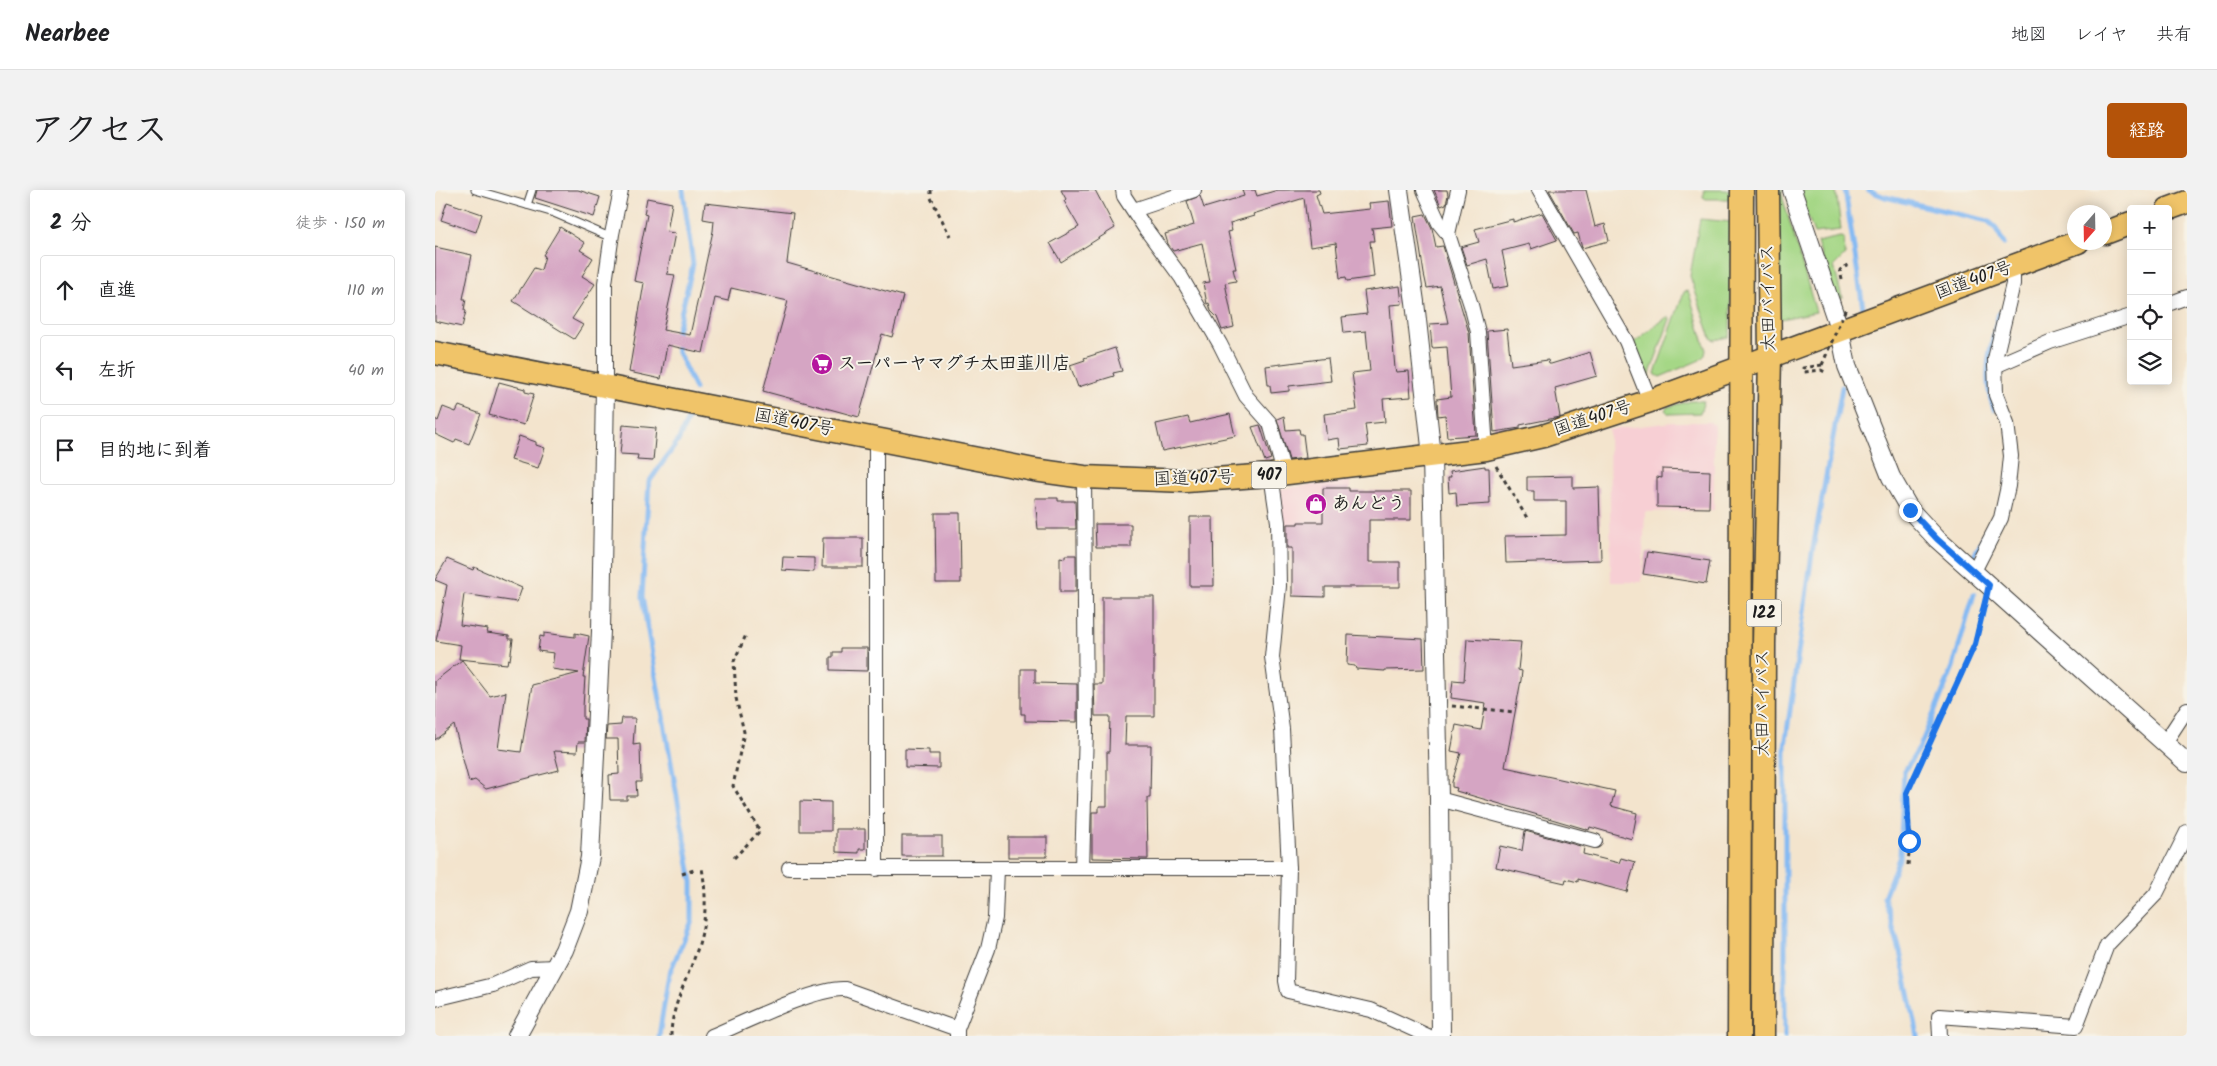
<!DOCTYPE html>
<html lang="ja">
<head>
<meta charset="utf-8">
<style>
	:root { --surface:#fff; --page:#f2f2f2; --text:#202124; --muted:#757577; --line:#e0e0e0; --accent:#b45309 }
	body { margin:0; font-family:Kalam,"Klee One",sans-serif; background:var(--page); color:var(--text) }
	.controls { position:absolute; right:15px; top:15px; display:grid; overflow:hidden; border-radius:5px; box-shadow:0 2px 12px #0003 }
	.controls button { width:45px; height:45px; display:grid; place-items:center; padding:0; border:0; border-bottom:1px solid var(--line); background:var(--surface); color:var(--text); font:25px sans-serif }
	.compass { position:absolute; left:1632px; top:15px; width:45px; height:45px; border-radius:50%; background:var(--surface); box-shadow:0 2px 12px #0003; rotate:200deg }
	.stop { position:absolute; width:15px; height:15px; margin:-11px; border:4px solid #1a73e8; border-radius:50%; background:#fff }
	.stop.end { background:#1a73e8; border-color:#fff; box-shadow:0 1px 5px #0008 }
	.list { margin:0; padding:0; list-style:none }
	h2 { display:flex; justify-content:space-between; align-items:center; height:65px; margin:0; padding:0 20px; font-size:21px }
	h2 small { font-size:16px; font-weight:400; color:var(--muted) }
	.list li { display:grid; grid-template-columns:32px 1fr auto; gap:15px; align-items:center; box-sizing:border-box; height:70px; margin:0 10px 10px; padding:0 10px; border:1px solid var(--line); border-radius:5px }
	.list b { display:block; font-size:19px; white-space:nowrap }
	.list em { font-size:16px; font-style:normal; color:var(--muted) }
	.icon { flex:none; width:28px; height:28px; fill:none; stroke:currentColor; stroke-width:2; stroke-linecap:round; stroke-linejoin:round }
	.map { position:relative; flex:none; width:1752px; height:846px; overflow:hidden; border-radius:5px }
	header { display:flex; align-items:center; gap:30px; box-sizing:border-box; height:70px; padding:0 25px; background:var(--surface); border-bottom:1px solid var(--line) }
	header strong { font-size:24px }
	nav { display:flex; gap:28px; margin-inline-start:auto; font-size:18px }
	.intro { display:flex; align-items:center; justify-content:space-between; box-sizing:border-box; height:120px; padding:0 30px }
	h1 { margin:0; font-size:35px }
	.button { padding:12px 22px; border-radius:5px; background:var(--accent); color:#fff; font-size:18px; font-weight:700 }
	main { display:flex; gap:30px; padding:0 30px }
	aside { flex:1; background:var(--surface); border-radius:5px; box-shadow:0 2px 12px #0003 }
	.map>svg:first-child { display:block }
	.built { fill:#f7cfd4 }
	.green { fill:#a5d786; stroke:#607a51 }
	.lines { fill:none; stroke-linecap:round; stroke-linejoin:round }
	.stream { stroke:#85baf3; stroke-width:5 }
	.building { fill:#d5a5c3 }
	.service-casing { stroke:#3c3a37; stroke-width:9 }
	.minor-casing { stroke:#3c3a37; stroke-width:16 }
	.tertiary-casing { stroke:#3c3a37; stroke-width:20 }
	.trunk-casing { stroke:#3c3a37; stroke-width:25 }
	.path { stroke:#3c3a37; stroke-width:3; stroke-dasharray:4 4; stroke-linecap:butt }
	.service { stroke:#fff; stroke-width:7 }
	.minor { stroke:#fff; stroke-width:14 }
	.tertiary { stroke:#fff; stroke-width:18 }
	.trunk { stroke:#f0c469; stroke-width:22 }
	.path-bridge { stroke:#3c3a37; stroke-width:3; stroke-dasharray:4 4; stroke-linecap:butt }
	.route { stroke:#1a73e8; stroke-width:6 }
	.labels { text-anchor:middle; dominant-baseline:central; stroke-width:4; stroke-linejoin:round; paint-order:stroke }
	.shield { fill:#f7f3e8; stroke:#5e5c59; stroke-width:1 }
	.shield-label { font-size:16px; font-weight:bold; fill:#1c1c1c }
	.street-label { font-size:18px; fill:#1c1c1c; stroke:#f7f3e8 }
	.poi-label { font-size:18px; font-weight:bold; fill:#1c1c1c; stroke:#f7f3e8; text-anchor:start }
</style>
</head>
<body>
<header>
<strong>Nearbee</strong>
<nav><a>地図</a><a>レイヤ</a><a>共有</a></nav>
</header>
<div class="intro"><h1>アクセス</h1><a class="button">経路</a></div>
<main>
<aside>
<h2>2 分<small>徒歩 · 150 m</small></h2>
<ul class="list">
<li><svg class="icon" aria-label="ahead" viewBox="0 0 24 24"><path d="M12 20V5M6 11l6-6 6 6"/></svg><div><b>直進</b></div><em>110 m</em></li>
<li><svg class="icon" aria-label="left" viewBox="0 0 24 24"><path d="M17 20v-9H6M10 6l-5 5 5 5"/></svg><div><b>左折</b></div><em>40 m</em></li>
<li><svg class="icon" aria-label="arrive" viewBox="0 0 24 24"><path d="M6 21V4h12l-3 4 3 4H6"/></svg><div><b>目的地に到着</b></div></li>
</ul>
</aside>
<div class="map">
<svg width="1752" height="846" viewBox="0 0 1752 846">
	<rect width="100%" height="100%" fill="#f7f3e8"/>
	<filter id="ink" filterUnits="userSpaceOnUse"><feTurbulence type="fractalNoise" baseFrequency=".02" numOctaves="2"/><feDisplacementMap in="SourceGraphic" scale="10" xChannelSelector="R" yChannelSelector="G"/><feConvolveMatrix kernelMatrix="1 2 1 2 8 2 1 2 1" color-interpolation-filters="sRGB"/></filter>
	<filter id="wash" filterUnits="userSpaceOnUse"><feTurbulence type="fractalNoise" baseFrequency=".0096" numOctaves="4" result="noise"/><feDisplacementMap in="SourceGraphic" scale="20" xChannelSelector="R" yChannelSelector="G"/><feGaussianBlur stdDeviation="1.12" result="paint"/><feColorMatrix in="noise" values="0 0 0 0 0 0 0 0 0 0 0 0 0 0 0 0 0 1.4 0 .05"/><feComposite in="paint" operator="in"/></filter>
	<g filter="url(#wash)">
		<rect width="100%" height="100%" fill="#f3e4cd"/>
		<g class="built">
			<path d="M 1238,232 L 1275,232 L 1279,235 L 1279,320 L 1210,322 L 1207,392 L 1176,392 L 1174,240 Z"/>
			<path d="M 915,290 L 915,360 L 849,360 L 844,299 Z"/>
		</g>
		<g class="green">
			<path d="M 1269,0 L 1296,0 L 1294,9 L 1271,9 L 1268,7 Z"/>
			<path d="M 1342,0 L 1350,0 L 1346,2 L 1381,122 L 1346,129 L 1343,128 Z"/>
			<path d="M 1363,0 L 1401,0 L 1406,40 L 1379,43 Z"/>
			<path d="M 1265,29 L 1297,32 L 1295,143 L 1293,147 L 1280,150 L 1276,148 L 1255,86 Z"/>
			<path d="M 1405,47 L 1409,48 L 1410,65 L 1399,76 L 1407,108 L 1401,110 L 1382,52 Z"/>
			<path d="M 1252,101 L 1254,103 L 1271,160 L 1270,165 L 1265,170 L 1225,187 L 1221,185 L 1220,183 L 1249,102 Z"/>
			<path d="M 1232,127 L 1235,129 L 1213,189 L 1198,153 Z"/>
			<path d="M 1256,211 L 1269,211 L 1265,223 L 1234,224 L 1230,220 L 1232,217 Z"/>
		</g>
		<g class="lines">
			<g class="stream">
				<path d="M 248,0 L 258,74 L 241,145 L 243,162 L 260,199"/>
				<path d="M 1410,0 L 1428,118"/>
				<path d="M 1433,0 L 1450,7 L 1553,31 L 1560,37 L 1569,54"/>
				<path d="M 1559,219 C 1546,188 1556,154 1564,123"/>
				<path d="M 1538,367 L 1552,341"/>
				<path d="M 224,846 L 234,784 L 257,731 L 257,692 L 207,407 L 214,292 L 243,251 L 254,227"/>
				<path d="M 1350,846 L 1350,556 L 1377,364 L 1407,197"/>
				<path d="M 1483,846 L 1465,761 L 1449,707 L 1465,666 L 1469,582 L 1485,557 L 1518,477 L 1539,404"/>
			</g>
		</g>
		<g id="blocks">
			<g class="building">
				<path d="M 102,0 L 143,0 L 165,7 L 159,27 L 100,8 Z"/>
				<path d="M 626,0 L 660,0 L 680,38 L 626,72 L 615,53 L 644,37 L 629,11 L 631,9 Z"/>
				<path d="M 807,0 L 820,0 L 822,6 L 843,0 L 884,0 L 885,3 L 881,5 L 887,24 L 935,19 L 934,13 L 954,11 L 957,36 L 937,38 L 939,51 L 935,51 L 939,87 L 912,91 L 911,87 L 905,88 L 901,53 L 875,57 L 869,8 L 818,24 L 819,26 L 795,33 L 797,41 L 793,42 L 801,79 L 798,79 L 801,91 L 790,93 L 799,137 L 787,140 L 782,127 L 776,121 L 774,113 L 772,114 L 768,93 L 775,92 L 767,53 L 738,61 L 733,54 L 730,44 L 759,35 L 752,11 L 765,6 L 769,18 L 809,6 Z"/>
				<path d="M 999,0 L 1012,0 L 1013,5 L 1011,14 L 1006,16 Z"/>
				<path d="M 1114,0 L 1151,0 L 1160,37 L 1170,34 L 1174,51 L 1147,58 L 1143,43 L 1139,44 Z"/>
				<path d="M 212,8 L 237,13 L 232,42 L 240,43 L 232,84 L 240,85 L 228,140 L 255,145 L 278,41 L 279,31 L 268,29 L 270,13 L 358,23 L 352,73 L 468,106 L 457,147 L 447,144 L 424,227 L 328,201 L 353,111 L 296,98 L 293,111 L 280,108 L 268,163 L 232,155 L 226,189 L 194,182 L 209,93 L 199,91 L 212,25 L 209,24 Z"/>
				<path d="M 12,12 L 47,24 L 41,42 L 6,30 Z"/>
				<path d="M 1107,23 L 1122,50 L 1096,59 L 1094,54 L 1067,61 L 1074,96 L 1058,99 L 1052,69 L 1032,75 L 1026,57 L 1044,52 L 1040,39 L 1078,29 L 1078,32 Z"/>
				<path d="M 990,24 L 997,38 L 1001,57 L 1008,56 L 1034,143 L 1041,245 L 1012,247 L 1010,225 L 1003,226 L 1002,209 L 1016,207 L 1012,157 L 997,158 L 995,134 L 1013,133 L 1005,96 L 992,98 L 989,84 L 980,26 Z"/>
				<path d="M 125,37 L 150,53 L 145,60 L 158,68 L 147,86 L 160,94 L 137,129 L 148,135 L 139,149 L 78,111 L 99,78 L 106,80 L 110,66 L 108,65 Z"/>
				<path d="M 0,57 L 37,65 L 28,109 L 31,109 L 29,120 L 31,121 L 27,137 L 0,131 Z"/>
				<path d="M 965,96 L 967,114 L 955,115 L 960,179 L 961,182 L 974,181 L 976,207 L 948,209 L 950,232 L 930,234 L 933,256 L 905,259 L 904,248 L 892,250 L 889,224 L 922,220 L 917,183 L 935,181 L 931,141 L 909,143 L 907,127 L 932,124 L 929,101 Z"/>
				<path d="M 1072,139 L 1076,175 L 1113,170 L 1114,174 L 1116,174 L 1155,162 L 1162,186 L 1120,198 L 1125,227 L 1085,235 L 1085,238 L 1059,242 L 1052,141 Z"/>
				<path d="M 680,158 L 687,181 L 678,183 L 679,186 L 643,197 L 635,175 L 650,170 L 649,168 Z"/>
				<path d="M 893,168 L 896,191 L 854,196 L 854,201 L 836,203 L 835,195 L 833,195 L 831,176 Z"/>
				<path d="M 64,192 L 90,199 L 90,202 L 99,204 L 89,235 L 54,225 Z"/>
				<path d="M 24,216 L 46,224 L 34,254 L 21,249 L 19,253 L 0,244 L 0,229 L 3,231 L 8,217 L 21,222 Z"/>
				<path d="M 795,224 L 800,246 L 727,261 L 721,234 L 753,227 L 755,233 Z"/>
				<path d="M 849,226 L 851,240 L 864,239 L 865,244 L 868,244 L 871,268 L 854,270 L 842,229 Z"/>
				<path d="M 188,235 L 221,238 L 218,271 L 202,270 L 203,265 L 185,264 Z"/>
				<path d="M 825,235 L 836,269 L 830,271 L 817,237 Z"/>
				<path d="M 84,246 L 101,252 L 101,255 L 110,258 L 103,278 L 76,270 Z"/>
				<path d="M 1050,276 L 1050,278 L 1054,278 L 1055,314 L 1022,316 L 1021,302 L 1014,303 L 1013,287 L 1016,287 L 1015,281 Z"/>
				<path d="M 1227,279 L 1275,281 L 1274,318 L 1222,317 L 1222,287 L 1227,288 Z"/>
				<path d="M 1138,286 L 1138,298 L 1164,297 L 1166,370 L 1071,373 L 1070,346 L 1131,345 L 1131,311 L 1099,311 L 1099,301 L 1092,301 L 1092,287 Z"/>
				<path d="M 888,298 L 914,298 L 914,301 L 976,301 L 976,330 L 934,330 L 934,372 L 965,372 L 965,397 L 890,397 L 890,407 L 857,406 L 857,358 L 852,358 L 852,334 L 863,334 L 863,332 L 888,332 Z"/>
				<path d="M 600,308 L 623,308 L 623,311 L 640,311 L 641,339 L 603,339 Z"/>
				<path d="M 500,323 L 525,323 L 526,393 L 501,393 Z"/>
				<path d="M 755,327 L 778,327 L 779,396 L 755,396 Z"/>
				<path d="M 660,334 L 696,334 L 696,357 L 661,357 Z"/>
				<path d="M 388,348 L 428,348 L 428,377 L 387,377 Z"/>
				<path d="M 1212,362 L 1275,371 L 1271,394 L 1208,384 Z"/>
				<path d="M 630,365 L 641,365 L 641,402 L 625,402 L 625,367 L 630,368 Z"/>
				<path d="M 348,367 L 379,368 L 379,382 L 347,380 Z"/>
				<path d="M 12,369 L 38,380 L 39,377 L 87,398 L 82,412 L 29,404 L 25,435 L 53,439 L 52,443 L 74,446 L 74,449 L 78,449 L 75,470 L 73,469 L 72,474 L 24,469 L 26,455 L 1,451 L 12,395 L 0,390 Z"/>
				<path d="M 667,407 L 719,407 L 719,526 L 691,526 L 690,555 L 716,555 L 715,608 L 712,608 L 713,669 L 657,668 L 657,622 L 664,622 L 664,616 L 672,616 L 672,562 L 674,562 L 675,526 L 660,526 L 659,494 L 667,494 Z"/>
				<path d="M 109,443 L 140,447 L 140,443 L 154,446 L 148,487 L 150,487 L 148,517 L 148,529 L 151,529 L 150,552 L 143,552 L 142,562 L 119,561 L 124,580 L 51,599 L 40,590 L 34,592 L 19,535 L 0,550 L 0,491 L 27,470 L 55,506 L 71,502 L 63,559 L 86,562 L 97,495 L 144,483 L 117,479 L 119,463 L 103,461 L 105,446 L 109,447 Z"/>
				<path d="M 913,445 L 988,449 L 989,479 L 950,480 L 950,481 L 921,479 L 920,476 L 912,475 Z"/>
				<path d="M 1032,449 L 1086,452 L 1083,480 L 1087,481 L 1086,490 L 1070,577 L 1180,601 L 1176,616 L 1202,623 L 1197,649 L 1155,637 L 1154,640 L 1021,601 L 1022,598 L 1017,597 L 1017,592 L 1026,563 L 1016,561 L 1021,535 L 1046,540 L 1051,513 L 1016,508 L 1018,490 L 1029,491 Z"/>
				<path d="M 406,458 L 432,458 L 432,481 L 395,480 L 395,467 L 398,467 L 398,462 L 406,462 Z"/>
				<path d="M 586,479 L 600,479 L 600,493 L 642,494 L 642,532 L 590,531 L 590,524 L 586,524 Z"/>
				<path d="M 187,528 L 200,528 L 198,555 L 205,554 L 206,592 L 201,592 L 202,606 L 192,606 L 192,610 L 175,610 L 174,585 L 184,584 L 183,549 L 171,549 L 172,536 L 186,535 Z"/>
				<path d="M 470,559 L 494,560 L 494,564 L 504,564 L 504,578 L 470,577 Z"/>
				<path d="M 365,611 L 396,612 L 396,641 L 365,641 Z"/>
				<path d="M 401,639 L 430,639 L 430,659 L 424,659 L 424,663 L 401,662 Z"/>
				<path d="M 1090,641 L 1149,657 L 1148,664 L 1184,673 L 1186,668 L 1200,672 L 1192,702 L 1143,689 L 1143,692 L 1131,689 L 1130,693 L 1061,677 L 1065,656 L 1087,661 Z"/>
				<rect x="467" y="646" width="40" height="20"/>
				<rect x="573" y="647" width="39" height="20"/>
			</g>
		</g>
	</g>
	<g filter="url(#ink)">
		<use href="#blocks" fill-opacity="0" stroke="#3c3a37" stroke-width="1"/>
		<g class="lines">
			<g class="service-casing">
				<g id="service">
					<path d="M 40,0 L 119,23 L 177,48"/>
					<path d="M 92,15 L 97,0"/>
				</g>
			</g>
			<g class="minor-casing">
				<g id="minor">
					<path d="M 688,0 L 689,6 L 710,38 L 746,87 L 785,154 L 811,206 L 835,233 L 849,283"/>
					<path d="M 989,0 L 1004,33 L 1013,44"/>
					<path d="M 1023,0 L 1013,44 L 1036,115 L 1043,142 L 1051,259"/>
					<path d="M 1104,0 L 1191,151 L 1215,211"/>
					<path d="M 699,20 L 759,0"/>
					<path d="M 1733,114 L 1752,107"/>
					<path d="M 1560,176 L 1615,152 L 1696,126"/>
					<path d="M 170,197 L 170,93 L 177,44 L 186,0"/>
					<path d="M 836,285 L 843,332 L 844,396 L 837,467 L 847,539 L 854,678 L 851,791 L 853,801 L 936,820 L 993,846"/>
					<path d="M 1539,381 L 1566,328 L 1573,296 L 1576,266 L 1572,233 L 1561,205 L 1560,169 L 1578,94 L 1578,77"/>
					<path d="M 1729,554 L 1752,519"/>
					<path d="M 1004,609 L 1160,651"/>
					<path d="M 354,678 L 854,678"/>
					<path d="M 647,678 L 651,541 L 649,287"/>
					<path d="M 441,679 L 441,248"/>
					<path d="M 0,809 L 58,795 L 96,778 L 120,777"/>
					<path d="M 277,846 C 308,833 381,797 410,799 L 522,839"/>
					<path d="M 522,846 L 522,839 L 553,759 L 560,728 L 562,679"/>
					<path d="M 1505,846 L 1504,826 L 1641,836 L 1672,755 L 1721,704 L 1752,642"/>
				</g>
			</g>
			<g class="tertiary-casing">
				<g id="tertiary">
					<path d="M 964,0 L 980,112 L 997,266 L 1004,609 L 1006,846"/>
					<path d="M 1357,0 L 1405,141 L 1412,176 L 1456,287 L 1475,320 L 1502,349 L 1752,573"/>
					<path d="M 82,846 L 129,760 L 144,721 L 155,667 L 166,441 L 170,197"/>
				</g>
			</g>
			<g class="trunk-casing">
				<g id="trunk">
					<path d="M 1733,19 L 1752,12"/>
					<path d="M 1670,43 L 1696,33"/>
					<path d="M 0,163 L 599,280 L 649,287 L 751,291 L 836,285 L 1051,259 L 1108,246 L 1215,211 L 1643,52"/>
					<path d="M 1304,846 L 1307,0"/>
					<path d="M 1328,846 L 1329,454 L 1335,166 L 1333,0"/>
				</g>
			</g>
			<g class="path">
				<path d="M 496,0 L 496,8 L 515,46"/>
				<path d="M 1407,90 L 1405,80 L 1415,74"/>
				<path d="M 1387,175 L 1368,178 L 1369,182 L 1386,180 L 1390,182"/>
				<path d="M 1061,276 L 1092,328"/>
				<path d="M 1017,516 L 1080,522"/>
				<path d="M 299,668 L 325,641 L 298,596 L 309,542 L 301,508 L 299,471 L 311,445"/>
				<path d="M 1473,675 L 1475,651 L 1472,603 L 1540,454 L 1549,414"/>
				<path d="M 247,684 L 262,679"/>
				<path d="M 236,846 C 236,813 257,782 265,750 C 272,726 271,702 267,678"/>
			</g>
			<use href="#service" class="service"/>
			<use href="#minor" class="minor"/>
			<use href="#tertiary" class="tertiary"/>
			<use href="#trunk" class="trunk"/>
			<path class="path-bridge" d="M 1387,175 L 1411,118"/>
		</g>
	</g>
	<g class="lines" filter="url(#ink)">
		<path class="route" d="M 1474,651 L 1472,603 L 1540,454 L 1554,395 L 1502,349 L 1475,320"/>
	</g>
	<defs>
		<g id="supermarket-disc" transform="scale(1.125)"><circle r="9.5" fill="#b5179e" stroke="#f7f3e8"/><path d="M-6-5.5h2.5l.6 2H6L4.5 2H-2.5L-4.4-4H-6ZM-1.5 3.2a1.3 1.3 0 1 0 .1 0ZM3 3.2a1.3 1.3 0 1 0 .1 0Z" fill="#fff"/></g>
		<g id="shop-disc" transform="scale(1.125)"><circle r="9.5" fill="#b5179e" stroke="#f7f3e8"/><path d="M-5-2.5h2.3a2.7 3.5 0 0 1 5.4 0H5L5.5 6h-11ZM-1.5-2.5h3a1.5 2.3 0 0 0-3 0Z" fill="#fff"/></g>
	</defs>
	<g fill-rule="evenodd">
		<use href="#supermarket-disc" x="387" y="174"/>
		<use href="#shop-disc" x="881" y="314"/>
	</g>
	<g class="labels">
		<g class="shield">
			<rect x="816.5" y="271.5" width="35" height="27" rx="4"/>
			<rect x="1311.5" y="409.5" width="35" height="27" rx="4"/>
		</g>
		<g class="shield-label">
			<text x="834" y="285">407</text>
			<text x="1329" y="423">122</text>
		</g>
		<g class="street-label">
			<text transform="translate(1539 91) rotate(-20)">国道407号</text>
			<text transform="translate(1334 108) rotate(-91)">太田バイパス</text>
			<text transform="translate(1158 229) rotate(-18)">国道407号</text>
			<text transform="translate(359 233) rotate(11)">国道407号</text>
			<text transform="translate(759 289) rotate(-2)">国道407号</text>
			<text transform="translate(1328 513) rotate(-90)">太田バイパス</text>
		</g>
		<g class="poi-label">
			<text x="403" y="174">スーパーヤマグチ太田韮川店</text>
			<text x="897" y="314">あんどう</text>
		</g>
	</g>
</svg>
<div class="controls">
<button>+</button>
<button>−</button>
<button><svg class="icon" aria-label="locate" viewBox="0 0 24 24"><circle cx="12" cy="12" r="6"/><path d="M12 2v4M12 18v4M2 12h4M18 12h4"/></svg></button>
<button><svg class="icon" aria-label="layers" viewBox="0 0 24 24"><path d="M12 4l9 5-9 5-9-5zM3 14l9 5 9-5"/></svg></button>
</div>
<svg class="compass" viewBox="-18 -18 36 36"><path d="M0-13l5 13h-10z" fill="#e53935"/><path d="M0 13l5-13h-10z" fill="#757577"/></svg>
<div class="stop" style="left:1474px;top:651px"></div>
<div class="stop end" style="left:1475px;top:320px"></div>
</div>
</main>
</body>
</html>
